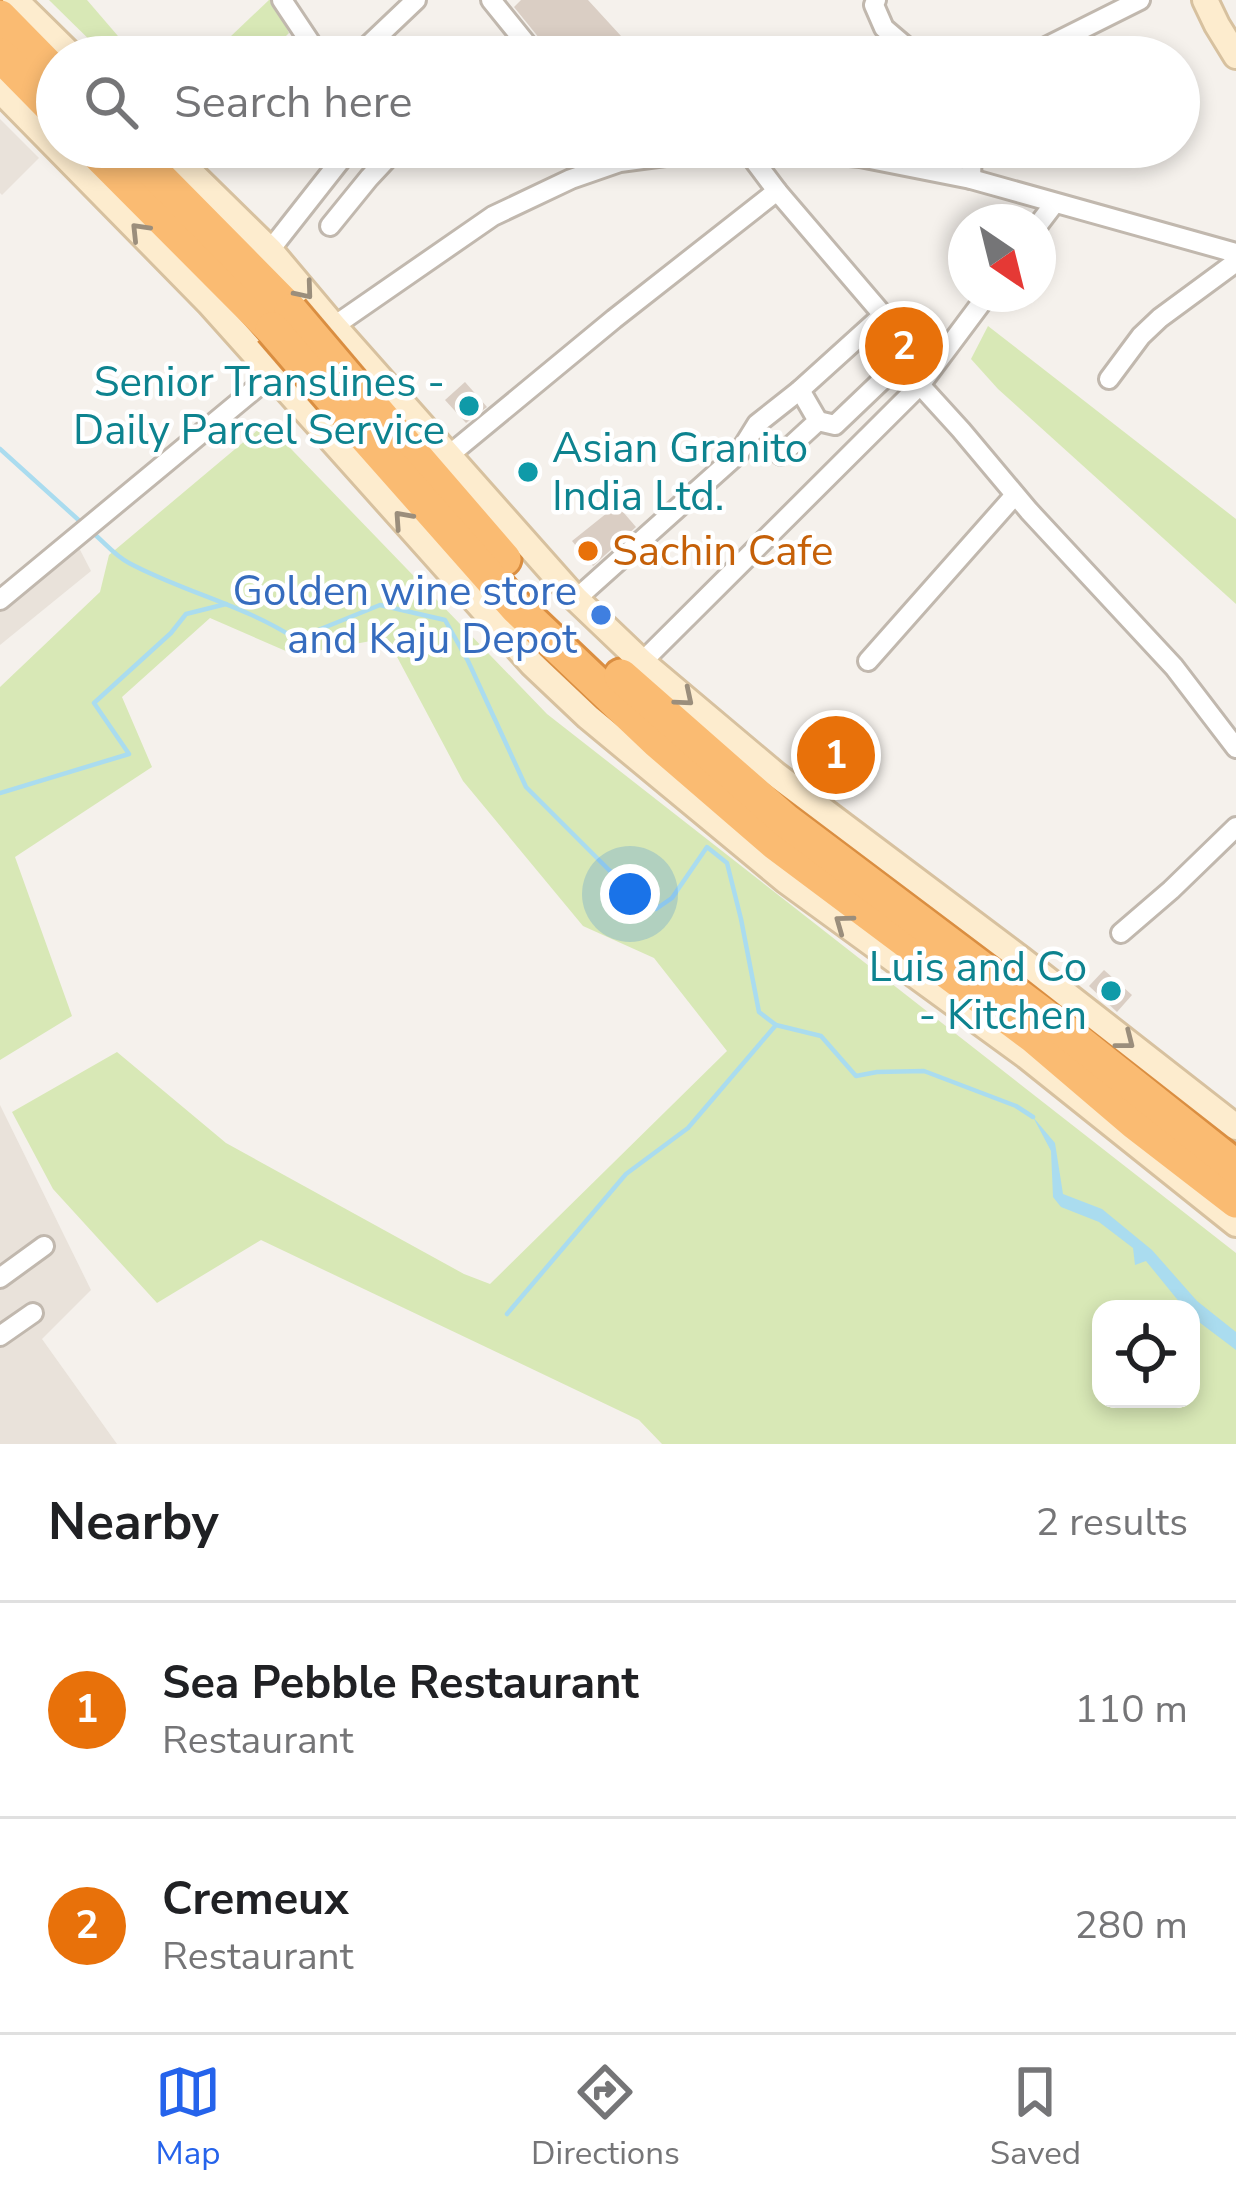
<!DOCTYPE html>
<html lang="en">
<head>
<meta charset="utf-8">
<style>
	:root { --surface:#fff; --page:#f6f6f6; --text:#202124; --muted:#757577; --line:#e0e0e0; --accent:#2563eb }
	body { margin:0; font-family:"Nunito Sans",sans-serif; background:var(--page); color:var(--text) }
	.controls { position:absolute; right:36px; bottom:36px; display:grid; overflow:hidden; border-radius:24px; box-shadow:0 6px 18px #0003 }
	.controls button { width:108px; height:108px; display:grid; place-items:center; padding:0; border:0; border-bottom:3px solid var(--line); background:var(--surface); color:var(--text); font:60px sans-serif }
	.compass { position:absolute; left:948px; top:204px; width:108px; height:108px; border-radius:50%; background:var(--surface); box-shadow:0 6px 18px #0003; rotate:145deg }
	.you { position:absolute; left:630px; top:894px; width:42px; height:42px; margin:-30px; border:9px solid #fff; border-radius:50%; background:#1a73e8; box-shadow:0 0 0 18px #1a73e833 }
	.badge { display:grid; place-items:center; width:78px; height:78px; border-radius:50%; background:var(--accent); color:#fff; font-size:39px; font-weight:700 }
	.pin { position:absolute; translate:-50% -50%; border:6px solid #fff; box-shadow:0 3px 12px #0006 }
	.list { margin:0; padding:0; list-style:none }
	h2 { display:flex; justify-content:space-between; align-items:center; height:156px; margin:0; padding:0 48px; font-size:51px }
	h2 small { font-size:39px; font-weight:400; color:var(--muted) }
	.list li { display:grid; grid-template-columns:78px 1fr auto; gap:36px; align-items:center; box-sizing:border-box; height:216px; padding:0 48px; border-top:3px solid var(--line) }
	.list b { display:block; font-size:45px; white-space:nowrap }
	.list p { margin:0; font-size:39px; white-space:nowrap; color:var(--muted) }
	.list em { font-size:39px; font-style:normal; color:var(--muted) }
	.icon { flex:none; width:66px; height:66px; fill:none; stroke:currentColor; stroke-width:2; stroke-linecap:round; stroke-linejoin:round }
	.map { position:relative; flex:none; width:1236px; height:1444px; overflow:hidden }
	.search { position:absolute; background:var(--surface); box-shadow:0 6px 18px #0003; left:36px; right:36px; top:36px; height:132px; display:flex; align-items:center; gap:30px; box-sizing:border-box; padding:0 42px; border-radius:66px; color:var(--muted); font-size:45px }
	.sheet { height:588px; background:var(--surface) }
	nav { display:flex; justify-content:space-around; align-items:center; box-sizing:border-box; height:168px; border-top:3px solid var(--line); background:var(--surface); font-size:33px; color:var(--muted) }
	nav a { display:grid; justify-items:center; gap:6px }
	nav .on { color:var(--accent) }
	.map>svg:first-child { display:block }
	.residential { fill:#e9e2da }
	.green { fill:#d8e8b6; fill-rule:evenodd }
	.water { fill:#aadcef }
	.lines { fill:none; stroke-linecap:round; stroke-linejoin:round }
	.stream { stroke:#aadcef; stroke-width:4.5 }
	.building { fill:#dacec4 }
	.street-casing { stroke:#c1b8ae; stroke-width:24 }
	.secondary-casing { stroke:#d7c19f; stroke-width:30 }
	.highway-casing { stroke:#da8e41; stroke-width:39 }
	.street { stroke:#fff; stroke-width:18 }
	.secondary { stroke:#fdecce; stroke-width:24 }
	.highway { stroke:#fabb72; stroke-width:33 }
	.highway-bridge-casing { stroke:#da8e41; stroke-width:39; stroke-linecap:butt }
	.highway-bridge { stroke:#fabb72; stroke-width:33 }
	.oneway { stroke:#9b8e7c }
	.culture-dot { fill:#0f9aa8; stroke:#fff; stroke-width:4.5 }
	.food-dot { fill:#e8710a; stroke:#fff; stroke-width:4.5 }
	.shop-dot { fill:#3f7fe0; stroke:#fff; stroke-width:4.5 }
	.labels { text-anchor:middle; dominant-baseline:central; stroke-width:9; stroke-linejoin:round; paint-order:stroke }
	.culture-label { font-size:42px; fill:#0d838f; stroke:#fff; text-anchor:end }
	.food-label { font-size:42px; fill:#c56008; stroke:#fff; text-anchor:start }
	.shop-label { font-size:42px; fill:#366cbe; stroke:#fff; text-anchor:end }
</style>
</head>
<body>
<div class="map">
<svg width="1236" height="1444" viewBox="0 0 1236 1444">
	<rect width="100%" height="100%" fill="#f5f1ec"/>
	<g class="residential">
		<path d="M 0,119 L 39,158 L 2,195 L 0,193 Z"/>
		<path d="M 78,546 L 91,571 L 0,645 L 0,610 Z"/>
		<path d="M 0,1105 L 91,1290 L 42,1339 L 117,1444 L 0,1444 Z"/>
	</g>
	<g class="green">
		<path d="M 49,0 L 87,0 L 136,57 L 107,57 Z"/>
		<path d="M 269,0 L 273,0 L 289,33 L 265,57 L 209,57 Z"/>
		<path d="M 988,326 L 1236,519 L 1236,604 L 998,389 L 971,359 Z"/>
		<path d="M 266,423 L 547,714 L 1236,1253 L 1236,1444 L 662,1444 L 639,1420 L 261,1240 L 157,1303 L 53,1189 L 12,1112 L 117,1052 L 226,1143 L 464,1274 L 490,1284 L 727,1051 L 654,958 L 583,926 L 463,781 L 387,638 L 295,655 L 210,618 L 122,697 L 152,767 L 15,857 L 72,1016 L 0,1060 L 0,687 L 100,592 L 109,555 ZM 1101,1309 L 1191,1309 L 1191,1399 L 1101,1399 Z"/>
	</g>
	<path class="water" d="M 1033,1117 L 1055,1143 L 1063,1194 L 1102,1209 L 1152,1250 L 1197,1301 L 1236,1332 L 1236,1350 L 1191,1316 L 1191,1309 L 1185,1309 L 1146,1261 L 1135,1265 L 1133,1248 L 1099,1222 L 1061,1207 L 1053,1197 L 1051,1151 Z"/>
	<g class="lines">
		<g class="stream">
			<path d="M 0,449 L 83,524"/>
			<path d="M 92,532 C 104,542 115,556 129,563 C 183,592 244,605 296,639 L 380,605 L 445,620 L 468,661 L 526,787 L 609,870 L 656,909 L 672,898 L 707,847 L 727,863 L 741,919 L 759,1012 L 776,1025 L 821,1036 L 856,1076 L 877,1072 L 924,1071 L 1016,1106 L 1033,1117"/>
			<path d="M 0,793 L 129,754 L 94,703 L 171,633 L 186,614 L 226,604"/>
			<path d="M 507,1314 L 626,1174 L 688,1128 L 776,1025"/>
		</g>
	</g>
	<g class="building">
		<path d="M 521,0 L 588,0 L 621,36 L 598,57 L 550,57 L 548,49 L 514,7 Z"/>
		<path d="M 465,382 L 487,407 L 466,423 L 445,400 Z"/>
		<path d="M 617,505 L 636,527 L 593,566 L 572,541 Z"/>
		<path d="M 1104,970 L 1132,995 L 1117,1012 L 1089,986 Z"/>
	</g>
	<g class="lines">
		<g class="street-casing">
			<g id="street">
				<path d="M 282,0 L 320,57"/>
				<path d="M 491,0 L 537,57"/>
				<path d="M 876,0 L 874,5 L 884,28 L 918,57"/>
				<path d="M 356,57 L 416,0"/>
				<path d="M 1026,57 L 1140,0"/>
				<path d="M 757,147 L 860,157 L 971,179 L 1236,253"/>
				<path d="M 971,179 L 972,147"/>
				<path d="M 1038,225 L 1054,204"/>
				<path d="M 330,226 L 369,178 L 398,147"/>
				<path d="M 270,250 L 351,147"/>
				<path d="M 324,333 L 493,216 L 571,179 L 620,162 L 733,147"/>
				<path d="M 1109,379 L 1141,336 L 1160,318 L 1236,262"/>
				<path d="M 818,421 L 835,425 L 900,363 L 961,430 L 1029,511 L 1174,667 L 1236,748"/>
				<path d="M 781,455 L 818,421 L 800,390"/>
				<path d="M 448,456 L 614,319 L 777,191 L 744,147"/>
				<path d="M 576,599 L 739,453 L 757,424 L 800,390 L 883,315 L 777,191"/>
				<path d="M 0,600 L 279,369"/>
				<path d="M 868,661 L 1015,495"/>
				<path d="M 642,662 L 920,385 L 988,294"/>
				<path d="M 1121,933 L 1171,890 L 1236,827"/>
				<path d="M 0,1278 L 44,1246"/>
				<path d="M 0,1336 L 33,1313"/>
			</g>
		</g>
		<g class="secondary-casing">
			<g id="secondary">
				<path d="M 15,0 L 73,57"/>
				<path d="M 1205,0 L 1217,25 L 1236,56"/>
				<path d="M 0,90 L 209,303 L 532,664 L 588,717 L 786,881 L 1026,1056 L 1236,1224"/>
				<path d="M 165,147 L 270,250 L 333,325 L 576,599 L 642,662 L 775,774 L 1021,959 L 1236,1127"/>
			</g>
		</g>
		<g class="highway-casing">
			<g id="highway">
				<path d="M 0,17 L 57,75"/>
				<path d="M 0,55 L 57,113"/>
				<path d="M 91,147 L 272,329"/>
				<path d="M 129,147 L 291,311"/>
				<path d="M 352,383 L 504,559"/>
				<path d="M 334,401 L 517,608 L 658,742 L 775,843 L 1033,1036 L 1135,1123 L 1236,1201"/>
				<path d="M 621,676 L 785,820 L 1065,1031 L 1236,1167"/>
			</g>
		</g>
		<use href="#street" class="street"/>
		<use href="#secondary" class="secondary"/>
		<use href="#highway" class="highway"/>
		<g class="highway-bridge-casing">
			<g id="highway-bridge">
				<path d="M 291,311 L 352,383"/>
				<path d="M 272,329 L 334,401"/>
			</g>
		</g>
		<use href="#highway-bridge" class="highway-bridge"/>
	</g>
	<defs><path id="oneway-chevron" d="M-2-3.5L2.5 0L-2 3.5" fill="none" stroke-width="1.6" stroke-linecap="round" stroke-linejoin="round" transform="scale(3)"/></defs>
	<g class="oneway">
		<use href="#oneway-chevron" transform="translate(139 231) rotate(-134)"/>
		<use href="#oneway-chevron" transform="translate(305 291) rotate(50)"/>
		<use href="#oneway-chevron" transform="translate(402 519) rotate(-132)"/>
		<use href="#oneway-chevron" transform="translate(685 698) rotate(40)"/>
		<use href="#oneway-chevron" transform="translate(843 923) rotate(-144)"/>
		<use href="#oneway-chevron" transform="translate(1126 1041) rotate(38)"/>
	</g>
	<g class="culture-dot">
		<circle cx="469" cy="406" r="12"/>
		<circle cx="528" cy="472" r="12"/>
		<circle cx="1111" cy="991" r="12"/>
	</g>
	<circle class="food-dot" cx="588" cy="551" r="12"/>
	<circle class="shop-dot" cx="601" cy="615" r="12"/>
	<g class="labels">
		<g class="culture-label">
			<text x="445" y="382">Senior Translines -<tspan x="445" dy="48">Daily Parcel Service</tspan></text>
			<text x="552" y="448" text-anchor="start">Asian Granito<tspan x="552" dy="48">India Ltd.</tspan></text>
			<text x="1087" y="967">Luis and Co<tspan x="1087" dy="48">- Kitchen</tspan></text>
		</g>
		<g class="food-label">
			<text x="612" y="551">Sachin Cafe</text>
		</g>
		<g class="shop-label">
			<text x="577" y="591">Golden wine store<tspan x="577" dy="48">and Kaju Depot</tspan></text>
		</g>
	</g>
</svg>
<div class="controls">
<button><svg class="icon" aria-label="locate" viewBox="0 0 24 24"><circle cx="12" cy="12" r="6"/><path d="M12 2v4M12 18v4M2 12h4M18 12h4"/></svg></button>
</div>
<svg class="compass" viewBox="-18 -18 36 36"><path d="M0-13l5 13h-10z" fill="#e53935"/><path d="M0 13l5-13h-10z" fill="#757577"/></svg>
<div class="you"></div>
<div class="pin badge" style="left:836px;top:755px;background:#e8710a">1</div>
<div class="pin badge" style="left:904px;top:346px;background:#e8710a">2</div>
<div class="search"><svg class="icon" aria-label="search" viewBox="0 0 24 24"><circle cx="10" cy="10" r="6"/><path d="M15 15l6 6"/></svg>Search here</div>
</div>
<section class="sheet">
<h2>Nearby<small>2 results</small></h2>
<ul class="list">
<li><span class="badge" style="background:#e8710a">1</span><div><b>Sea Pebble Restaurant</b><p>Restaurant</p></div><em>110 m</em></li>
<li><span class="badge" style="background:#e8710a">2</span><div><b>Cremeux</b><p>Restaurant</p></div><em>280 m</em></li>
</ul>
</section>
<nav>
<a class="on"><svg class="icon" aria-label="map" viewBox="0 0 24 24"><path d="M3 6l6-2 6 2 6-2v14l-6 2-6-2-6 2zM9 4v14M15 6v14"/></svg>Map</a>
<a><svg class="icon" aria-label="directions" viewBox="0 0 24 24"><path d="M12 3l9 9-9 9-9-9zM9 14v-3h6M13 9l2 2-2 2"/></svg>Directions</a>
<a><svg class="icon" aria-label="saved" viewBox="0 0 24 24"><path d="M7 4h10v16l-5-4-5 4z"/></svg>Saved</a>
</nav>
</body>
</html>
